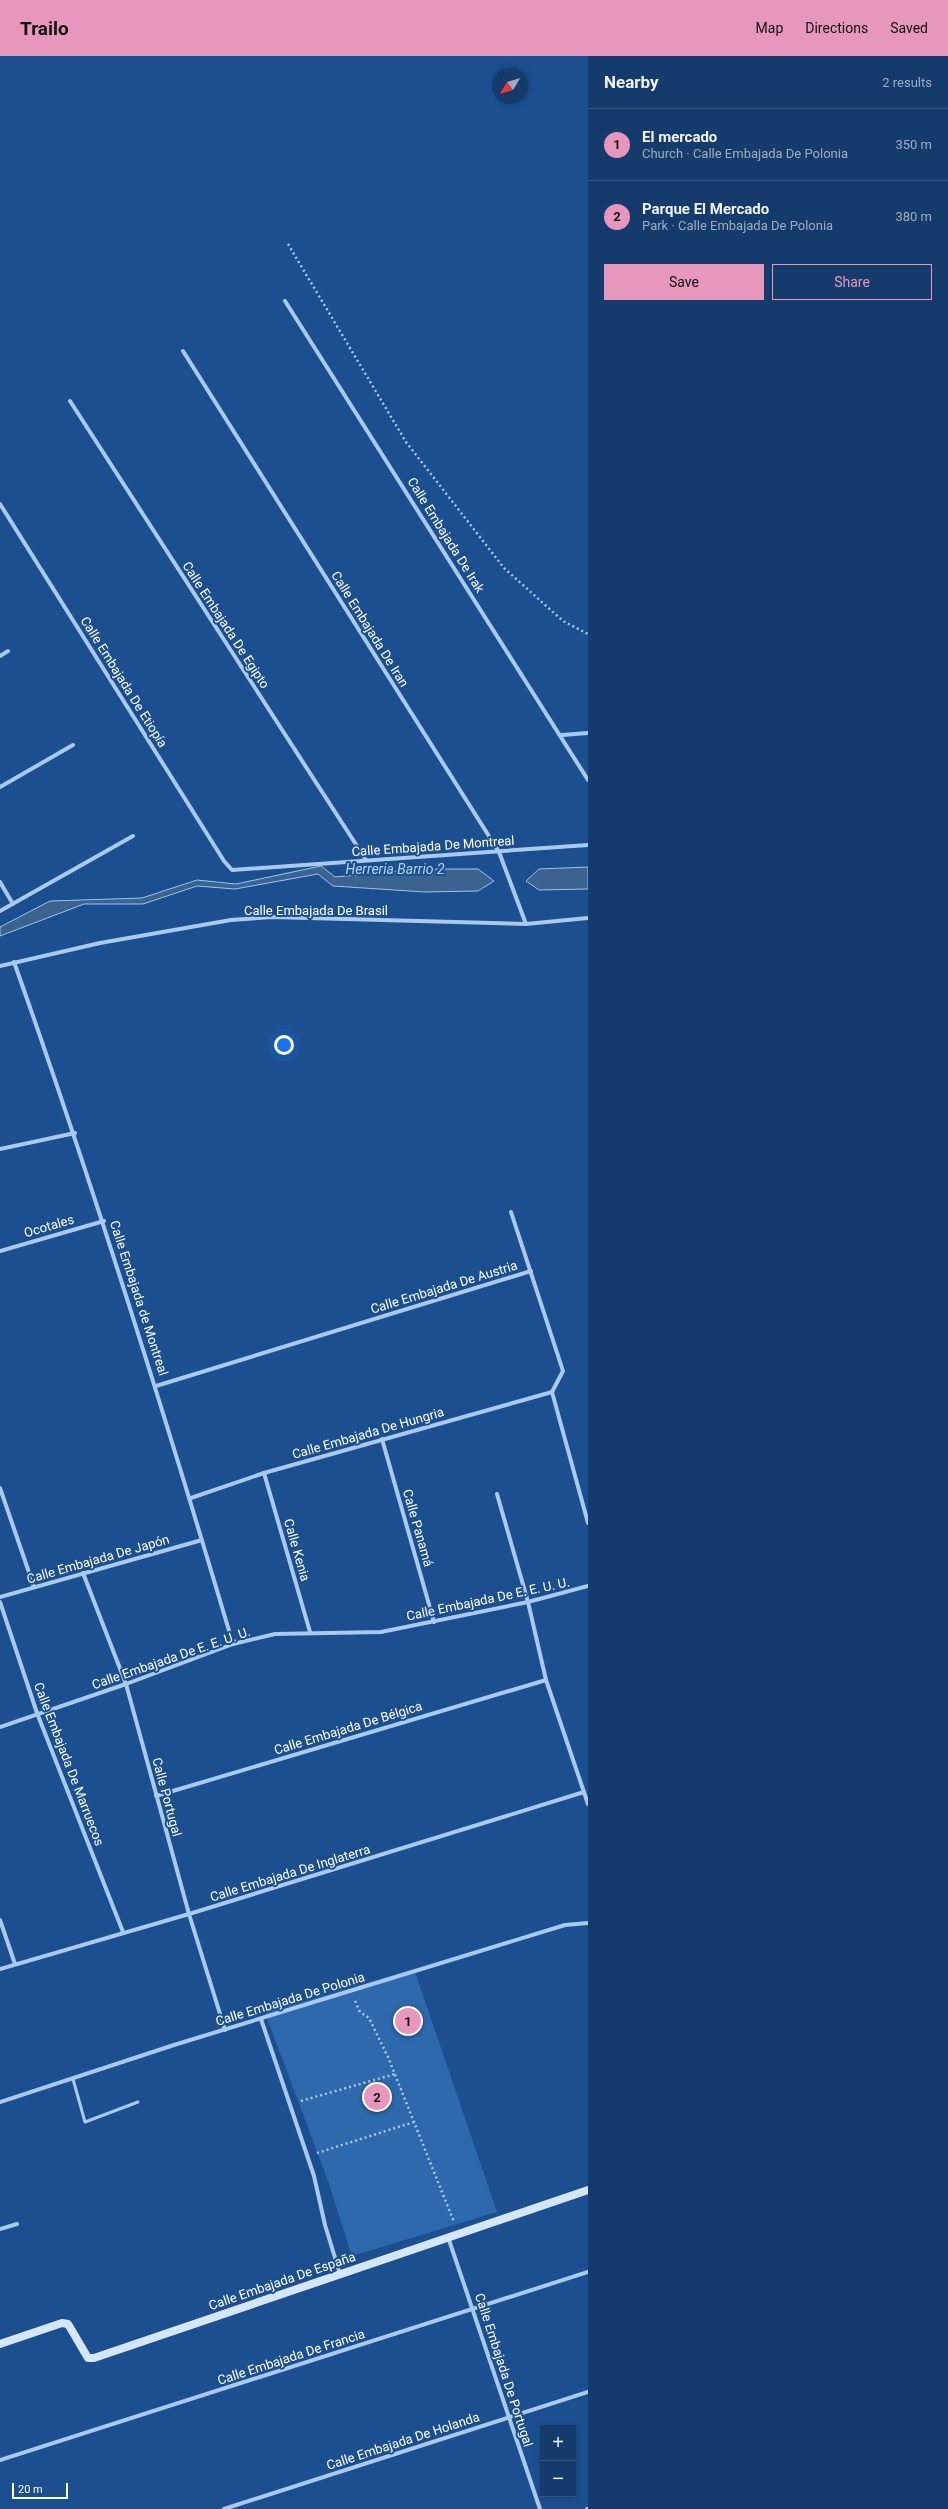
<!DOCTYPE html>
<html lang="en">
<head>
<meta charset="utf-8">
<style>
	:root { --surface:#143b6b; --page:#1d4271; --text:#f1f3f6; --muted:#9dadc1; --line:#33557e; --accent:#e797bd }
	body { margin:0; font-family:Roboto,sans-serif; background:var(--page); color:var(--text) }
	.controls { position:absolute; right:12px; bottom:12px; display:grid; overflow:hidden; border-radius:0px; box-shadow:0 2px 6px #0003 }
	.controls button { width:36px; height:36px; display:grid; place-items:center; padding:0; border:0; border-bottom:1px solid var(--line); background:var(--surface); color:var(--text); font:20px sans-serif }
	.compass { position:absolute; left:492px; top:12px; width:36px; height:36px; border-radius:50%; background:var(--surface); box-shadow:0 2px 6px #0003; rotate:232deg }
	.scale { position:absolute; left:12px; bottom:10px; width:56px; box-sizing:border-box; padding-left:4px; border:2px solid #fff; border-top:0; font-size:11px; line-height:14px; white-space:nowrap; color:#fff; -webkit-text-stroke:3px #1b4f8f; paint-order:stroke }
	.you { position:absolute; left:284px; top:989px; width:14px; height:14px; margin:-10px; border:3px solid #fff; border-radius:50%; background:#1a73e8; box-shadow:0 0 0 6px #1a73e833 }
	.badge { display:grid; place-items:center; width:26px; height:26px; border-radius:50%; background:var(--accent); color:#111; font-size:13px; font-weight:700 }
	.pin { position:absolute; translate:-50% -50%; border:2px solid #fff; box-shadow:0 1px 4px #0006 }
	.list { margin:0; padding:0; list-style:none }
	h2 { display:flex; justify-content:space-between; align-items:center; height:52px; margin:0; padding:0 16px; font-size:17px }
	h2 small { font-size:13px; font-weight:400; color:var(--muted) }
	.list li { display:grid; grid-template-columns:26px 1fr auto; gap:12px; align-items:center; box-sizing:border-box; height:72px; padding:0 16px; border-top:1px solid var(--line) }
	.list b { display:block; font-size:15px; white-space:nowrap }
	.list p { margin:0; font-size:13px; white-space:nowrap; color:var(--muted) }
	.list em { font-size:13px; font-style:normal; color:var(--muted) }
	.actions { display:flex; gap:8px; padding:12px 16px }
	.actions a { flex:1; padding:9px 0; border:1px solid var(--accent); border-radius:0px; text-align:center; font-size:14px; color:var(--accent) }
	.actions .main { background:var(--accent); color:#111 }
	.map { position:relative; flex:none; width:588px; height:2453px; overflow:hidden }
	header { display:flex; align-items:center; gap:24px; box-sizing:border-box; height:56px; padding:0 20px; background:var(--accent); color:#111 }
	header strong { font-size:19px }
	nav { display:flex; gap:22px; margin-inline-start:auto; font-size:14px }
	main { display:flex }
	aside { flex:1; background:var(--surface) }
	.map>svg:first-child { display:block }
	.green { fill:#2e69ad }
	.water { fill:#3c6290; stroke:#9cc4f0 }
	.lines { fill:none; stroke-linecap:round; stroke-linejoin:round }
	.path { stroke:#a9c9ee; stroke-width:2.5; stroke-dasharray:2 3; stroke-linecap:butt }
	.lane { stroke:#a9c9ee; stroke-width:3 }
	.street { stroke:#a9c9ee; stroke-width:4 }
	.secondary { stroke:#d6e6fa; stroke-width:8 }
	.labels { text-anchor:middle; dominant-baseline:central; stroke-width:4; stroke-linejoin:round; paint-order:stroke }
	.street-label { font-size:13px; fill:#fff; stroke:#1b4f8f }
	.water-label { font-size:14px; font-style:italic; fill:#b5d3f5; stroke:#1b4f8f }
</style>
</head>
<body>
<header>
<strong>Trailo</strong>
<nav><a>Map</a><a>Directions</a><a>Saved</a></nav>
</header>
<main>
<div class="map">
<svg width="588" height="2453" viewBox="0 0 588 2453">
	<rect width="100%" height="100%" fill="#1b4f8f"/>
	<path class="green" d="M 414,1913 L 497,2156 L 352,2200 L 328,2125 L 265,1957 Z"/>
	<g class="water">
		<path d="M 321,810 L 335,821 L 419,813 L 478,813 L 494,825 L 478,835 L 425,836 L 333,830 L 318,818 L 235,833 L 197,830 L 143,848 L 84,848 L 0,880 L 0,871 L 50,845 L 142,842 L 197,824 L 236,828 Z"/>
		<path d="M 588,811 L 588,833 L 539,834 L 526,825 L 539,813 Z"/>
	</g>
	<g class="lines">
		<g class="path">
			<path d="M 288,188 L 406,386 L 504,512 L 563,565 L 588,578"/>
			<path d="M 355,1945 L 360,1956 L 369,1962 L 388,2001 L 454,2166"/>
			<path d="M 301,2045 L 395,2018"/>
			<path d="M 317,2097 L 414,2066"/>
		</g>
		<path class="lane" d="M 73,2023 L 85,2066 L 138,2046"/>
		<g class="street">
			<path d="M 285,245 L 588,724"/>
			<path d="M 183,295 L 499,796 L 526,868"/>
			<path d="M 70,345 L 366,804"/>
			<path d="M 0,448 L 224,805 L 232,814 L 588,789"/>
			<path d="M 0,600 L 8,595"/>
			<path d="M 562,679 L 588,677"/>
			<path d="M 0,731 L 73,689"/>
			<path d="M 0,826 L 13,848"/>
			<path d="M 0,855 L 133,780"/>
			<path d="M 14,906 C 94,1131 165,1359 233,1588"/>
			<path d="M 0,910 L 100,887 L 231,864 L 272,861 L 526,868 L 588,862"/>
			<path d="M 0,1093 L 75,1077"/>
			<path d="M 511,1156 L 563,1315 L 552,1336 L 588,1467"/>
			<path d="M 0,1195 L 104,1165"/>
			<path d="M 156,1330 L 531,1215"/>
			<path d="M 382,1383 L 434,1566"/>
			<path d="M 264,1417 L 310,1576"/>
			<path d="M 0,1432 L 34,1531"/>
			<path d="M 497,1438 L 528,1546 L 546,1624 L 588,1748"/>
			<path d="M 191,1442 L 264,1417 L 552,1336"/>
			<path d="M 83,1517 L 126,1628 L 189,1858 L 225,1974"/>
			<path d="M 0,1541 L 202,1484"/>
			<path d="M 0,1546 L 37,1657 L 123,1876"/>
			<path d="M 0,1671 L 126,1628 L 233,1588 L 275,1578 L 381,1576 L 528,1546 L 588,1530"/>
			<path d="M 156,1740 L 546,1624"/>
			<path d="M 0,1864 L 15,1908"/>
			<path d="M 0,1913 L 189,1858 L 584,1736"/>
			<path d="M 261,1963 L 314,2120 L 325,2169 L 340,2218"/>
			<path d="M 0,2046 L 174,1989 L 565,1869 L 588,1867"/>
			<path d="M 0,2173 L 17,2168"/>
			<path d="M 448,2181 L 540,2453"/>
			<path d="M 0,2404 L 588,2216"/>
			<path d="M 224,2453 L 588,2336"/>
			<path d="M 587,2453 L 588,2453"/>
		</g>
		<path class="secondary" d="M 0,2288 L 62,2267 L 68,2268 L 88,2302 L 94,2302 L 588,2134"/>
	</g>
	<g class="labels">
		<g class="street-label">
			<text transform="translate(446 479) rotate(58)">Calle Embajada De Irak</text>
			<text transform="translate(226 569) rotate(57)">Calle Embajada De Egipto</text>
			<text transform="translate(370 573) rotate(58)">Calle Embajada De Iran</text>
			<text transform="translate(124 626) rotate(58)">Calle Embajada De Etiopía</text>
			<text transform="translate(433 790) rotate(-4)">Calle Embajada De Montreal</text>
			<text x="316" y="854">Calle Embajada De Brasil</text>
			<text transform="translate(49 1170) rotate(-16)">Ocotales</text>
			<text transform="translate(444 1231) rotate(-17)">Calle Embajada De Austria</text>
			<text transform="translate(139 1242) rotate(72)">Calle Embajada de Montreal</text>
			<text transform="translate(368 1377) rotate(-16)">Calle Embajada De Hungria</text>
			<text transform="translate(418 1472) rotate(74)">Calle Panamá</text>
			<text transform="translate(297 1494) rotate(74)">Calle Kenia</text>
			<text transform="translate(98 1503) rotate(-16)">Calle Embajada De Japón</text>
			<text transform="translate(488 1543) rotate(-12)">Calle Embajada De E. E. U. U.</text>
			<text transform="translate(171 1602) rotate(-19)">Calle Embajada De E. E. U. U.</text>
			<text transform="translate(348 1672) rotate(-17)">Calle Embajada De Bélgica</text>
			<text transform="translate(69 1708) rotate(69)">Calle Embajada De Marruecos</text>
			<text transform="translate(167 1741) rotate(75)">Calle Portugal</text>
			<text transform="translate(290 1817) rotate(-17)">Calle Embajada De Inglaterra</text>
			<text transform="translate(290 1943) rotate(-17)">Calle Embajada De Polonia</text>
			<text transform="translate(282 2225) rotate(-19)">Calle Embajada De España</text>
			<text transform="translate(291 2301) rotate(-18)">Calle Embajada De Francia</text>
			<text transform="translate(504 2314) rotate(72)">Calle Embajada De Portugal</text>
			<text transform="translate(403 2385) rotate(-18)">Calle Embajada De Holanda</text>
		</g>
		<g class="water-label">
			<text x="395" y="813">Herreria Barrio 2</text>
		</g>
	</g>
</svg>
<div class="controls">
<button>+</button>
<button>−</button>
</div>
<svg class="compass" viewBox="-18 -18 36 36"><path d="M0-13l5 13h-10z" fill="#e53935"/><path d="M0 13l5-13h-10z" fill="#9dadc1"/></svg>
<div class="scale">20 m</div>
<div class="you"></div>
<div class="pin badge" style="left:408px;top:1965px">1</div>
<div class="pin badge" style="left:377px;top:2041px">2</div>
</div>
<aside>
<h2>Nearby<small>2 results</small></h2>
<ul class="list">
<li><span class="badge">1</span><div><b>El mercado</b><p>Church · Calle Embajada De Polonia</p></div><em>350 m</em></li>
<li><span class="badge">2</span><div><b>Parque El Mercado</b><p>Park · Calle Embajada De Polonia</p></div><em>380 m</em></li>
</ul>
<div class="actions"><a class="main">Save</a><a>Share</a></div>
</aside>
</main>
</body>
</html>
